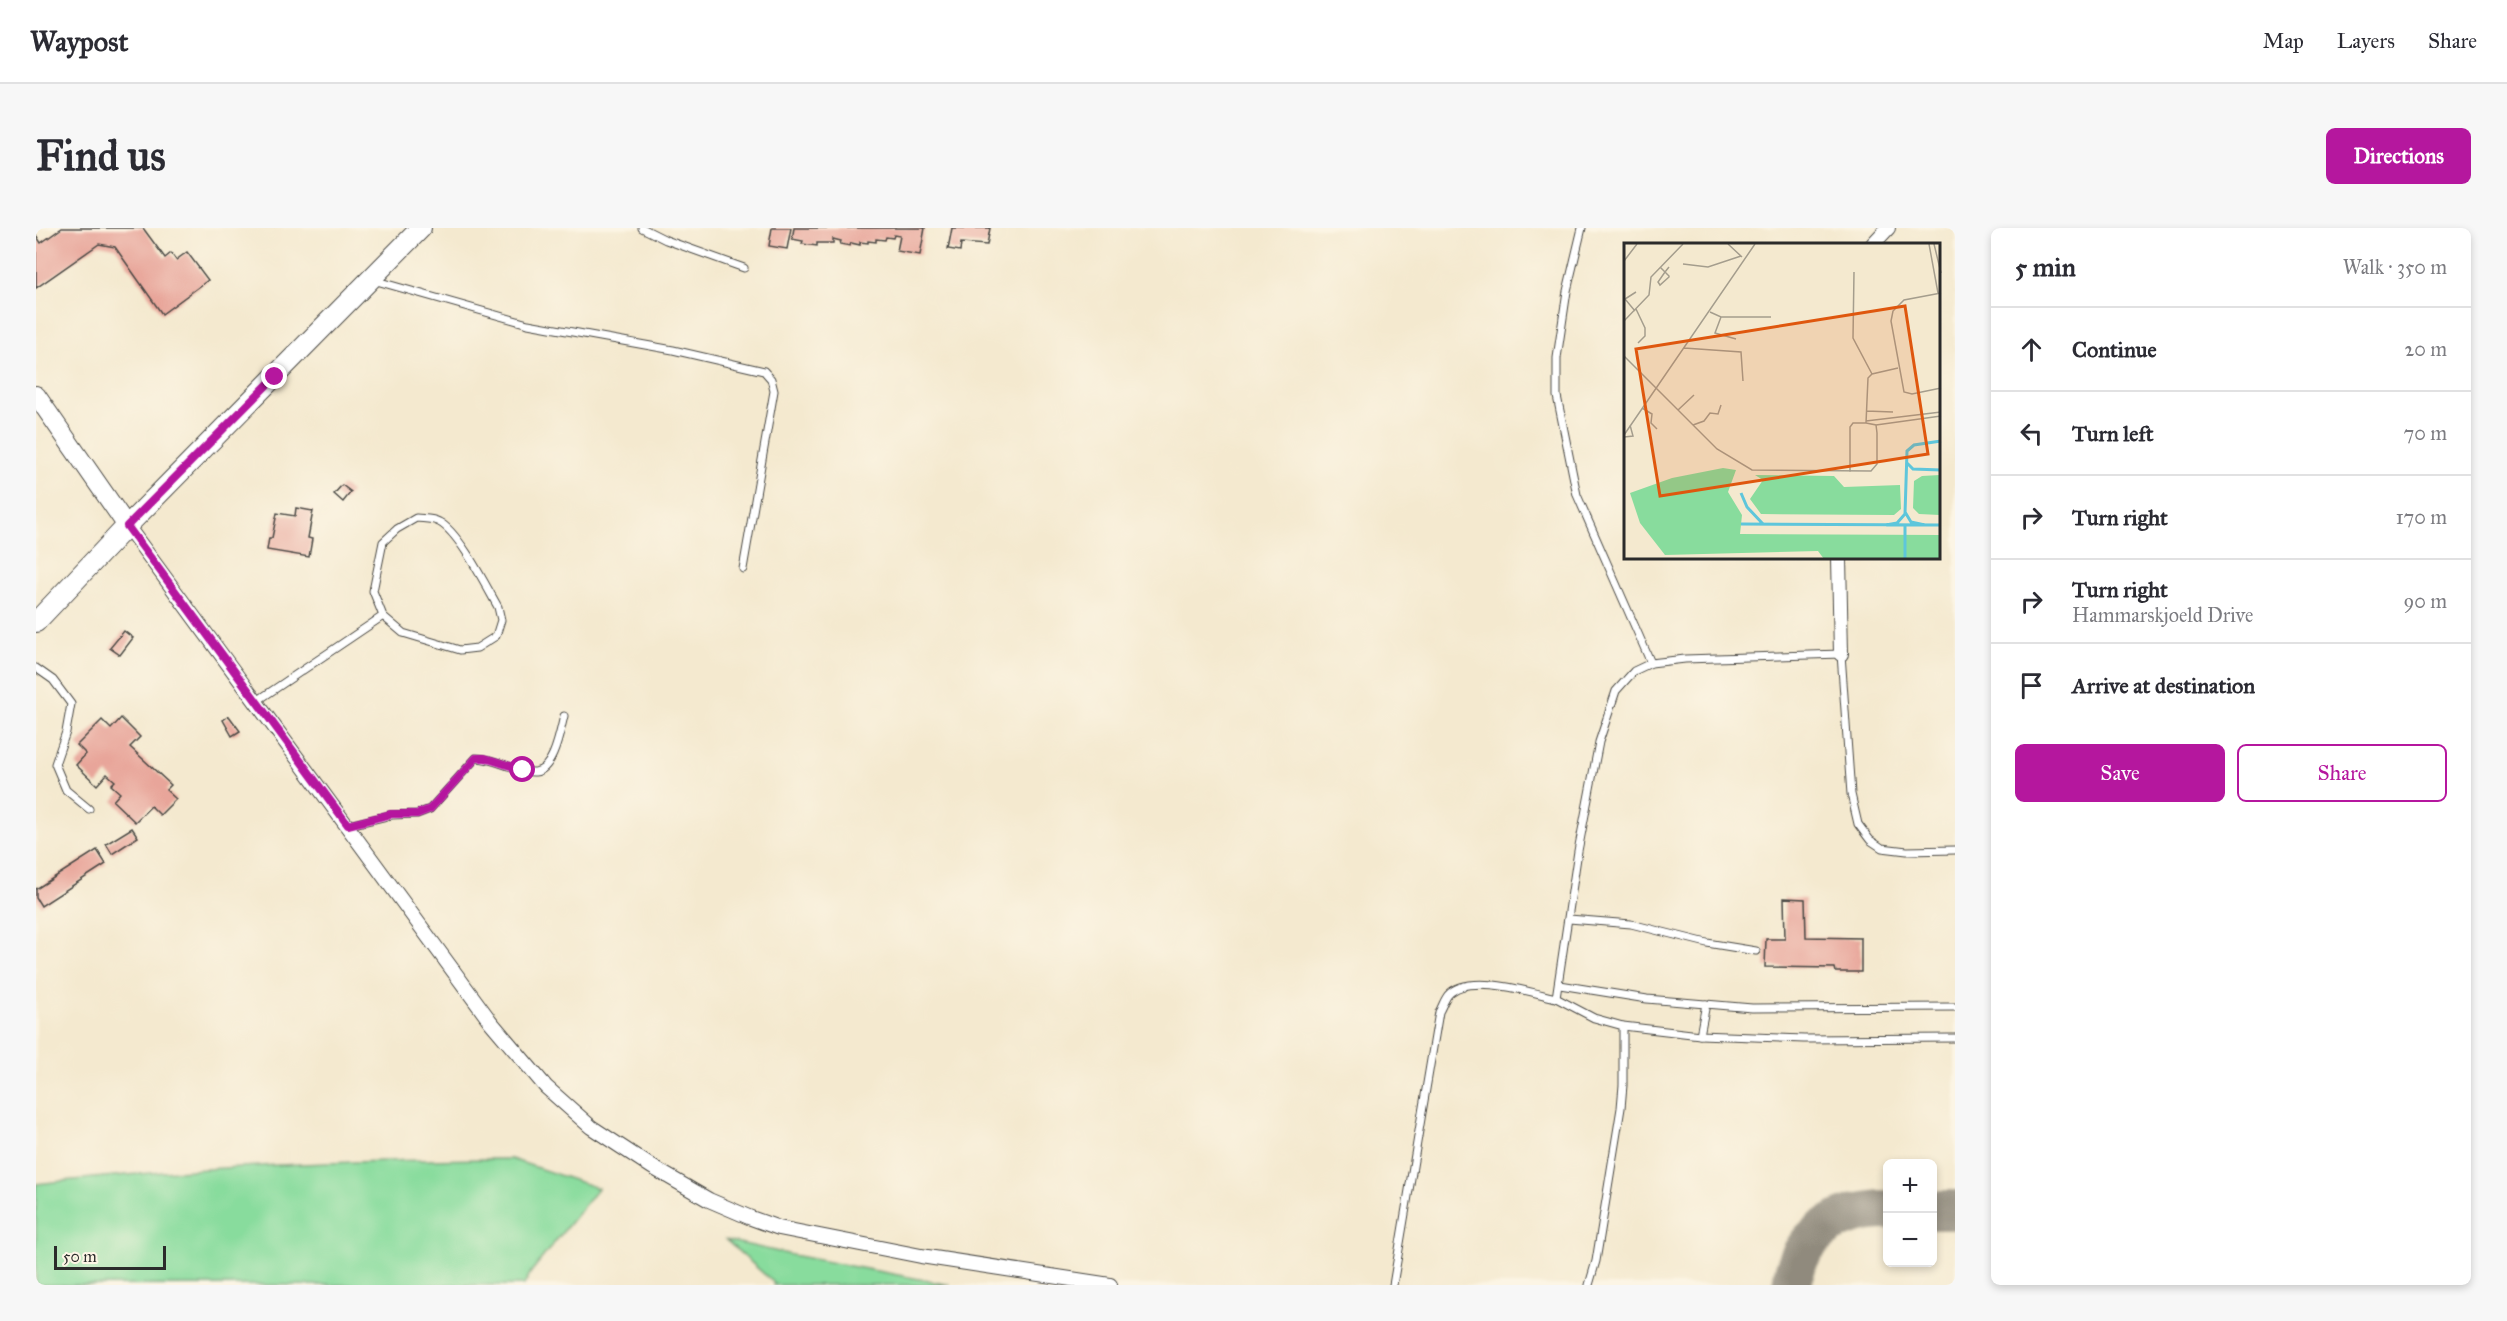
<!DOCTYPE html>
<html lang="en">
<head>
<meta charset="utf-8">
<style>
	:root { --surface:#fff; --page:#f7f7f7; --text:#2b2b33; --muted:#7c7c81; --line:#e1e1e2; --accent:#b5179e }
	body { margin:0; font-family:"IM FELL Great Primer",serif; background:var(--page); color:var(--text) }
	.controls { position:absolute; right:18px; bottom:18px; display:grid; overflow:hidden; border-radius:9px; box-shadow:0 3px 9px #0003 }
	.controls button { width:54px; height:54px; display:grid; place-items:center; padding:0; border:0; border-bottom:2px solid var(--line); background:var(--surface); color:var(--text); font:30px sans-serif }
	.scale { position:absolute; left:18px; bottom:15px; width:112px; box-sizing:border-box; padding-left:6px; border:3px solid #2b2b2b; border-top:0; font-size:16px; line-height:21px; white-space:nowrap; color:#2b2b2b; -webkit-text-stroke:4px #fcf5e5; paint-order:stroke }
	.stop { position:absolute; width:18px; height:18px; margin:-14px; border:4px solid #b5179e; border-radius:50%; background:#fff }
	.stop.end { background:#b5179e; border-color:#fff; box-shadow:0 2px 6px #0008 }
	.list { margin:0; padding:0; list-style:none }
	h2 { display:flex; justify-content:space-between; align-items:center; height:78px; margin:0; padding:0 24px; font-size:26px }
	h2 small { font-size:20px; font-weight:400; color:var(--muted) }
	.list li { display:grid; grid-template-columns:39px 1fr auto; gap:18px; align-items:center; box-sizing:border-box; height:84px; padding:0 24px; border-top:2px solid var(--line) }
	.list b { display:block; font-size:22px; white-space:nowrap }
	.list p { margin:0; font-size:20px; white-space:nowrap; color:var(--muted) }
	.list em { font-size:20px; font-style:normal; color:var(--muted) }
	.actions { display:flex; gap:12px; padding:18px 24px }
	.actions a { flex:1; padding:14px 0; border:2px solid var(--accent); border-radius:9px; text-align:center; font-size:21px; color:var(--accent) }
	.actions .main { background:var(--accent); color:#fff }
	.icon { flex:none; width:33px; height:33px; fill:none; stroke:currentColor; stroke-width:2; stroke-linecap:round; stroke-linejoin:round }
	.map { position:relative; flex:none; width:1919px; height:1057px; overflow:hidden; border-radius:9px }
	header { display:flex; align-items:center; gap:36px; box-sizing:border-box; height:84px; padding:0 30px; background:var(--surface); border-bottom:2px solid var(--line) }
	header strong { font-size:28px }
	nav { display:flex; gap:33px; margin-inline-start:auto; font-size:21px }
	.intro { display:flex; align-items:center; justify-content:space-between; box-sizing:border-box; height:144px; padding:0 36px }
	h1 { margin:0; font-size:42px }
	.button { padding:15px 27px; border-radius:9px; background:var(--accent); color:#fff; font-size:21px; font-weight:700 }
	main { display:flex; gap:36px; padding:0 36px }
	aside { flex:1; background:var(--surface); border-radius:9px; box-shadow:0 3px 9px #0003 }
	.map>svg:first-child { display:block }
	.green { fill:#88dc9d; stroke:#5a8464; stroke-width:1.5 }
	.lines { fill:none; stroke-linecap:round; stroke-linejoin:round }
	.taxiway { stroke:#908a7d; stroke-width:40 }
	.building { fill:#e8a59a }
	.service-casing { stroke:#494844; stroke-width:9 }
	.minor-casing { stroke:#494844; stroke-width:16 }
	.tertiary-casing { stroke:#494844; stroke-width:20 }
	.secondary-casing { stroke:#494844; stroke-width:22 }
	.service { stroke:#fff; stroke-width:7 }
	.minor { stroke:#fff; stroke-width:14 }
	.tertiary { stroke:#fff; stroke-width:18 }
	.secondary { stroke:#fff; stroke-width:20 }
	.route { stroke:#b5179e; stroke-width:8 }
	.inset-river { fill:none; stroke:#5ec6db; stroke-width:3 }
	.inset-road { fill:none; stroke:#a49d8d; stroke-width:1.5 }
	.view { fill:#df570e; fill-opacity:0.15; stroke:#df570e; stroke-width:3 }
	.inset-edge { fill:none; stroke:#2b2b2b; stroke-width:3 }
</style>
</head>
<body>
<header>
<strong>Waypost</strong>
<nav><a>Map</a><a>Layers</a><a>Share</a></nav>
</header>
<div class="intro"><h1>Find us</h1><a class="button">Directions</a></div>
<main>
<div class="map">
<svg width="1919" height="1057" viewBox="0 0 1919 1057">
	<rect width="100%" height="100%" fill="#fcf5e5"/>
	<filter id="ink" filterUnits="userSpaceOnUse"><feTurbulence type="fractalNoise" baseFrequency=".0167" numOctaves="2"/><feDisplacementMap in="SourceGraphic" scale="12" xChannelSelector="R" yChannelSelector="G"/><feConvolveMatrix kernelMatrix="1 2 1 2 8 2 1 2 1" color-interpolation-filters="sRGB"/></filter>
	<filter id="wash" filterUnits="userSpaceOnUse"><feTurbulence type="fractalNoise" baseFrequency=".008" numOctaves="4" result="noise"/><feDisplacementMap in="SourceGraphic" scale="24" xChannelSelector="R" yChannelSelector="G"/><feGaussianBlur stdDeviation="1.35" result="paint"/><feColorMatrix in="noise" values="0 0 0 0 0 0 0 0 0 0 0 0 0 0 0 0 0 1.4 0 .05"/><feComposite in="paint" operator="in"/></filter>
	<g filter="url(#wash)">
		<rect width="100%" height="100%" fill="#f4e9cf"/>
		<g class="green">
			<path d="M 475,931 L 562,960 L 495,1044 L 488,1057 L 0,1057 L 0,956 C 158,938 316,932 475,931 Z"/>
			<path d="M 690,1012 L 756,1027 L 915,1057 L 737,1057 L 738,1055 Z"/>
		</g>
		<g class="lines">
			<g class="taxiway">
				<path d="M 1896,982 L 1919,982"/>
				<path d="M 1756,1057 C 1761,1007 1805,982 1852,982"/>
			</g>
		</g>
		<g id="blocks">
			<g class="building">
				<path d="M 26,0 L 107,0 L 129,30 L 135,25 L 140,32 L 151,24 L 172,52 L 126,86 L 79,19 L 63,16 L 0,60 L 0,7 L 5,15 Z"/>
				<path d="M 736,0 L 755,0 L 751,21 L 733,18 Z"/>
				<path d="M 758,0 L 889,0 L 884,27 L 861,23 L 864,8 L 858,7 L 857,10 L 850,9 L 849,12 L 840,11 L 840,14 L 832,13 L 832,15 L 824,14 L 824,17 L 815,15 L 814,18 L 804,16 L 805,13 L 797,11 L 797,15 L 781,15 L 781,18 L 766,16 L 767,13 L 756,11 Z"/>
				<path d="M 916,0 L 954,0 L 951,17 L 925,15 L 924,23 L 912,21 Z"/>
				<path d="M 306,257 L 315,264 L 307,274 L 298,266 Z"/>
				<path d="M 260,280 L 277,283 L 272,310 L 276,311 L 273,329 L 231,322 L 233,310 L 236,310 L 241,285 L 259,288 Z"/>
				<path d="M 88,403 L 97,410 L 84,427 L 74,420 Z"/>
				<path d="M 193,488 L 204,503 L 196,508 L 187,492 Z"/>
				<path d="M 85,490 L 104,509 L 94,519 L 135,557 L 130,562 L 140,571 L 124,587 L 115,578 L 99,594 L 77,573 L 84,565 L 75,557 L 79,553 L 71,546 L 61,557 L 40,537 L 50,526 L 41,517 L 66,492 L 75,501 Z"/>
				<path d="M 96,600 L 102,609 L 76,626 L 70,616 Z"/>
				<path d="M 61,622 L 70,636 L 5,678 L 0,670 L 0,661 Z"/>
				<path d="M 1748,670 L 1769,671 L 1770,709 L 1825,710 L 1825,744 L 1800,744 L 1799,740 L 1729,739 L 1730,711 L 1749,711 Z"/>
			</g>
		</g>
	</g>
	<g filter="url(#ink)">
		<use href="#blocks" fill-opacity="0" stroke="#494844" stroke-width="1.5"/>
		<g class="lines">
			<g class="service-casing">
				<g id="service">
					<path d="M 606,0 L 630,12 L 708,40"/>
					<path d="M 1546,0 L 1531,63 L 1521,130 L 1521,168 L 1541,267 L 1615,435"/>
					<path d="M 337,52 L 492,96 L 637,122 L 728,143 L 735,151 L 738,163 L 707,341"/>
					<path d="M 380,290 C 388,291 396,290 403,294 C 423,304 450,358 462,379 L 465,392 L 460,408 L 441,420 L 424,422 L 367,405 L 347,388 L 337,363 L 347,314 L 361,301 Z"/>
					<path d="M 0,440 L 17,452 L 35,476 L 30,504 L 19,536 L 30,562 L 53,581"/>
					<path d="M 221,473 L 347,388"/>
					<path d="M 313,597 L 355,587 L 381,586 L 394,581 L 440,530 C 451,530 461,534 472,538 C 480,540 490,545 499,544 C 518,542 524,503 528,488"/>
					<path d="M 1533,691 L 1595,696 L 1671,715 L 1720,723"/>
					<path d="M 1524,757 L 1611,771 L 1716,780 L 1919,779"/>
					<path d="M 1520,770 L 1558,790 L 1587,798 L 1587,857 L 1585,880 L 1560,1033 L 1553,1057"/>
					<path d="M 1587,798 L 1664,807 L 1768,811 L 1919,810"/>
					<path d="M 1664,807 L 1670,776"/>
					<path d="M 1357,1057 L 1403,784 C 1406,779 1408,772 1412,767 C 1432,744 1494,764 1520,770 L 1542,623 L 1563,514 L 1580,463 L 1598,443 L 1615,435 L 1649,431 L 1805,426 L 1815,566 L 1822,596 L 1834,612 L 1846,620 L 1871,623 L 1919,622"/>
				</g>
			</g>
			<g class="minor-casing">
				<g id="minor">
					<path d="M 1837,16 L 1852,0"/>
					<path d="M 91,298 L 454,793 L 510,859 L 555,899 L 616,939 L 673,972 L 715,990 L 743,1000 L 885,1028 L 1074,1057"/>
					<path d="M 1803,330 L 1805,426"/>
				</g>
			</g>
			<g class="tertiary-casing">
				<path id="tertiary" d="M 0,167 L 91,298"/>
			</g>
			<g class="secondary-casing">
				<path id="secondary" d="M 0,394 L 91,298 L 385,0"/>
			</g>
			<use href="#service" class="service"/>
			<use href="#minor" class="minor"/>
			<use href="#tertiary" class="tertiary"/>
			<use href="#secondary" class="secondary"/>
		</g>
	</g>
	<g class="lines" filter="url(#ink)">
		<path class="route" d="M 239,149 L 91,298 L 312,597 L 355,586 L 381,586 L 394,581 L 440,530 L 449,530 L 487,542"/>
	</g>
	<g transform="translate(1588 15)">
		<rect width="316" height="316" fill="#f4e9cf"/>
		<path d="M 99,225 L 112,227 L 104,249 L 118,272 L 116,291 L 316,292 L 316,316 L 200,316 L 194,308 L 41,312 L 16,280 L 6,250 L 48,235 ZM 131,232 L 210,233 L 220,244 L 276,242 L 277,266 L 270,272 L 137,271 L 126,256 L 139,237 ZM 316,232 L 316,272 L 295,271 L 289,265 L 290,238 L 298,233 Z" fill="#88dc9d"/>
		<path class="inset-river" d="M 282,219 L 289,226 L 317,227M 117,250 L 123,264 L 139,281M 281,269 L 287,279 L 301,282M 117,281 L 317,282M 262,282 L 273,280 L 281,271 L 283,208 L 290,202 L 317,198M 281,316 L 281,282"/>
		<path class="inset-road" d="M 104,1 L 118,14M 305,1 L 314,50M 310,1 L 317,30M 0,18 L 13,1M 59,21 L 84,24 L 117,13M 36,24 L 45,33 L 45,34 L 36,42 L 34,39 L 41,29 L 45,24M 230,29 L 229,95 L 248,131M 317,50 L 280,57 L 269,68 L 267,78 L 280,149 L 288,151 L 317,145M 12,66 L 21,85 L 21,93 L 14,100M 11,68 L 1,56 L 12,49M 86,69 L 97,74 L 147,74M 97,74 L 91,90 L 112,96M 0,78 L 25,52 L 27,34 L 59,1M 60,105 L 117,109 L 119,138M 0,113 L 93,206 L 128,227 L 247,228 L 253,221 L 253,190 L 252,182 L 242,180M 18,165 L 28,171 L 27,180 L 33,186M 54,167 L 70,152M 242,168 L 269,169M 242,178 L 317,169M 69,182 L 80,178 L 86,170 L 94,171 L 97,162M 252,182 L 317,173M 0,192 L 131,1M 0,194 L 9,193 L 6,182M 226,229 L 226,184 L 229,180 L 242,180 L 244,135 L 248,131 L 274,125"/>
		<path class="view" d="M 281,63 L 304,211 L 36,253 L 12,106 Z"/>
		<rect width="316" height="316" class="inset-edge"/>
	</g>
</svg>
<div class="controls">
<button>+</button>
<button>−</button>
</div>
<div class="scale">50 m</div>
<div class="stop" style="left:487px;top:542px"></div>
<div class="stop end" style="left:239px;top:149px"></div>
</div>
<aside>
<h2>5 min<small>Walk · 350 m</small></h2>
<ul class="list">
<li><svg class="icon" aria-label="ahead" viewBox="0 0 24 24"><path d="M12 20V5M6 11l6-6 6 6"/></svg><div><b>Continue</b></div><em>20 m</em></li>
<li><svg class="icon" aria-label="left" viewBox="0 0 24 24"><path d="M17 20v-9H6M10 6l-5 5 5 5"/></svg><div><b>Turn left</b></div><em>70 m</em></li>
<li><svg class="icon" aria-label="right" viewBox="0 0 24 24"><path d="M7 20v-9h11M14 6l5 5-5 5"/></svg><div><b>Turn right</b></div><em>170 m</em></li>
<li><svg class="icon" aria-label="right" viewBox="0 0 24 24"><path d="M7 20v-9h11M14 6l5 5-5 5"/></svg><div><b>Turn right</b><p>Hammarskjoeld Drive</p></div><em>90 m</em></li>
<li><svg class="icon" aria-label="arrive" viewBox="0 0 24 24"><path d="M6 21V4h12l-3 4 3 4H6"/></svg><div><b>Arrive at destination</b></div></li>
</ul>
<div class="actions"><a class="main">Save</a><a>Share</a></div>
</aside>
</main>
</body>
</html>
